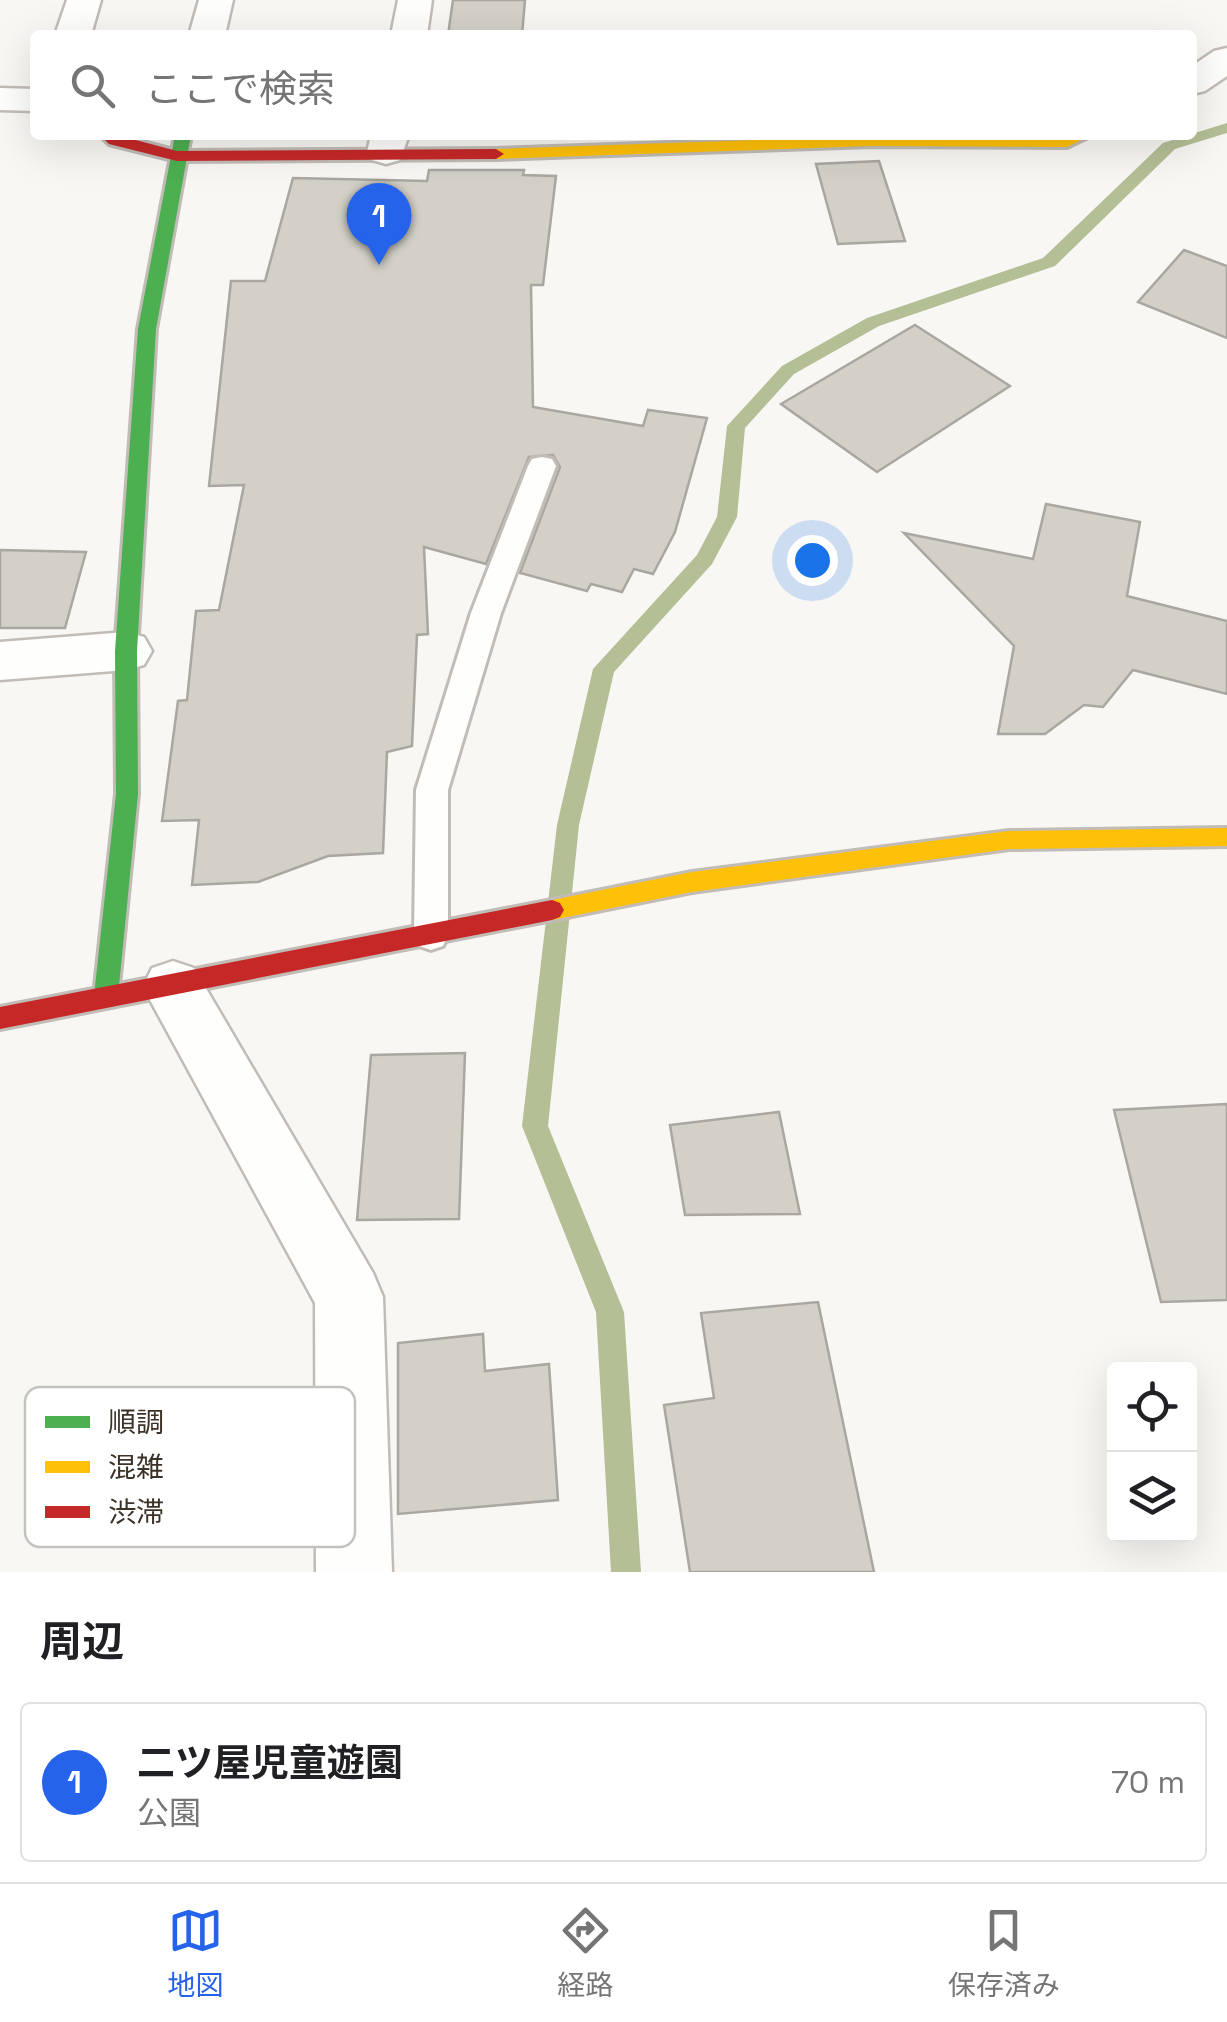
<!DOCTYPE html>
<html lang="ja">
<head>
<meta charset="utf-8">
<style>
	:root { --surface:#fff; --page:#f6f6f6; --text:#202124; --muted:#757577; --line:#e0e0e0; --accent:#2563eb }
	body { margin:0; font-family:"Space Grotesk","Noto Sans JP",sans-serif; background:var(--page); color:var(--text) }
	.controls { position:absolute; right:30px; bottom:30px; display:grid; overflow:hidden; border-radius:10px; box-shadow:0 10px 40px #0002 }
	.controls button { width:90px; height:90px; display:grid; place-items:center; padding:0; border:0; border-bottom:2px solid var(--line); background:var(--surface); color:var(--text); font:50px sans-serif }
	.you { position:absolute; left:812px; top:560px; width:35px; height:35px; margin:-25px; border:8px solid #fff; border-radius:50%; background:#1a73e8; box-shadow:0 0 0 15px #1a73e833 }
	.badge { display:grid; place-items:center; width:65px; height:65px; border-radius:50%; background:var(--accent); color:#fff; font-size:32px; font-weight:700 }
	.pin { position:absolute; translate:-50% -82px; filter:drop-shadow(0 2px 5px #0008) }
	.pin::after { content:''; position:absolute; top:52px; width:35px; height:30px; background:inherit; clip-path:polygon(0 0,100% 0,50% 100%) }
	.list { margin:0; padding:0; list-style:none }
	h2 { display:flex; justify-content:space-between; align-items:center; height:130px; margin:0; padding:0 40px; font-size:42px }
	h2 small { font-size:32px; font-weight:400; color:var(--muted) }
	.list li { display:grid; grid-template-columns:65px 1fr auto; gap:30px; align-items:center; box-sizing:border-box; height:160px; margin:0 20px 20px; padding:0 20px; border:2px solid var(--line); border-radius:10px }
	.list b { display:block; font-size:38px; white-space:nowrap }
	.list p { margin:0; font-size:32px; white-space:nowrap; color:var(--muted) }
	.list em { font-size:32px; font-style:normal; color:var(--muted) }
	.icon { flex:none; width:55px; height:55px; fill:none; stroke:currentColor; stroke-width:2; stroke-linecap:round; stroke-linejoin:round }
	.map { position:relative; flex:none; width:1227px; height:1572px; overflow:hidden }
	.search { position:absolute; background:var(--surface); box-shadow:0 10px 40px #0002; left:30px; right:30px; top:30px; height:110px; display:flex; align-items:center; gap:25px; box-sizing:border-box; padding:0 35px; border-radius:10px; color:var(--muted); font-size:38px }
	.sheet { height:310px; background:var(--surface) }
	nav { display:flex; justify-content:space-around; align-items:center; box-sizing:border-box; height:140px; border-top:2px solid var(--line); background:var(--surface); font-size:28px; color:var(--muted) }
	nav a { display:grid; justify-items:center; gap:5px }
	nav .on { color:var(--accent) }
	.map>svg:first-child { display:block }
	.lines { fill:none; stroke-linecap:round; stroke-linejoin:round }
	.stream { fill:#b4bf96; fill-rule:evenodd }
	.building { fill:#d2d0c7; stroke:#a9a79f; stroke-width:2.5 }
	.lane-casing { stroke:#c2bcb6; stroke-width:6 }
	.street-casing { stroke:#c2bcb6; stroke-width:5 }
	.fast-casing { stroke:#c2bcb6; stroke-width:6 }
	.slow-casing { stroke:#c2bcb6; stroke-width:6 }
	.jam-casing { stroke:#c2bcb6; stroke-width:6 }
	.lane { fill:#fefefd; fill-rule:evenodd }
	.street { fill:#fefefd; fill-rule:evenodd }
	.fast { fill:#4caf50; fill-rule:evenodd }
	.slow { fill:#ffc107; fill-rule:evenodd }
	.jam { fill:#c62828; fill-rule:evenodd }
	.key { fill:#fff; stroke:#c4c2be; stroke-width:2.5 }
	.key-label { font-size:28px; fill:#3c3227 }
</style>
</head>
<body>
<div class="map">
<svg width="1227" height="1572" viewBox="0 0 1227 1572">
	<rect width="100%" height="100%" fill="#f9f7f4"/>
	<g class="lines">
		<path class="stream" d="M 1227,123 L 1227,133 L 1175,149 L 1055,266 L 879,326 L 794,374 L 745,428 L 737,517 L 712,564 L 614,672 L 579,825 L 548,1126 L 624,1312 L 641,1572 L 611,1572 L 596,1312 L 522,1126 L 557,825 L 593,669 L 697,555 L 717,517 L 727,426 L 782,366 L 867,318 L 1043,258 L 1163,143 Z"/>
	</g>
	<g class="building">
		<path d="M 453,0 L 525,0 L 522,35 L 448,35 Z"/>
		<path d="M 879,161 L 905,241 L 838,244 L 816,164 Z"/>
		<path d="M 429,170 L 524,170 L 523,175 L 556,176 L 543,285 L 531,285 L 533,407 L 643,426 L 648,410 L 707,418 L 675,532 L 653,574 L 634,569 L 622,592 L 591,584 L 587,591 L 520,573 L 560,467 L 553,455 L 529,457 L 486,564 L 424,547 L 428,634 L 417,635 L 412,746 L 387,752 L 383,853 L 328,856 L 258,882 L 192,885 L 199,820 L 162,821 L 178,701 L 187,700 L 196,611 L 219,610 L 244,485 L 209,486 L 231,281 L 265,281 L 293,178 L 427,181 Z"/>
		<path d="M 1184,250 L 1227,266 L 1227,338 L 1138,302 Z"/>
		<path d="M 915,325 L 1010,386 L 877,472 L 781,404 Z"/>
		<path d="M 1046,504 L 1140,522 L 1127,596 L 1227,621 L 1227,694 L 1133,670 L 1103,707 L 1084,705 L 1045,734 L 998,734 L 1014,646 L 904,533 L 1033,559 Z"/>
		<path d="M 0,550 L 86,552 L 65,628 L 0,628 Z"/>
		<path d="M 465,1053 L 459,1219 L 357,1220 L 371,1055 Z"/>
		<path d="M 1227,1104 L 1227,1300 L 1161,1302 L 1114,1110 Z"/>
		<path d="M 779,1112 L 800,1214 L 685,1215 L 670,1125 Z"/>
		<path d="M 818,1302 L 874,1572 L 690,1572 L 664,1405 L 714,1398 L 701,1313 Z"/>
		<path d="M 483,1334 L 485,1371 L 549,1364 L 558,1500 L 398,1514 L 398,1343 Z"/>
	</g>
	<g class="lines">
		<g class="lane-casing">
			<path id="lane" d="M 542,457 L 552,459 L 556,466 L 501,613 L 448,790 L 448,935 L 443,946 L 431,950 L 419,946 L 414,935 L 416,790 L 471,613 L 528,466 L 532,459 Z"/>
		</g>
		<g class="street-casing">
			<g id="street">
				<path d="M 67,0 L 101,0 L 91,35 L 55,35 Z"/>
				<path d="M 199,0 L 233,0 L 225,35 L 189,35 Z"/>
				<path d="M 398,0 L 432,0 L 427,35 L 391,35 Z"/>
				<path d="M 1227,48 L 1227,76 L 1205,91 L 1192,94 L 1192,66 L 1214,51 Z"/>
				<path d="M 0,88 L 35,89 L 35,111 L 0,110 Z"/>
				<path d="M 371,135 L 409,135 L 400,160 L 386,164 L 372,160 L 367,152 Z"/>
				<path d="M 126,632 L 144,637 L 152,651 L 144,665 L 126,670 L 0,680 L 0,642 Z"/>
				<path d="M 173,961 L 194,968 L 373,1273 L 383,1297 L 392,1572 L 316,1572 L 315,1303 L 143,987 L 152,968 Z"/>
			</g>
		</g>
		<g class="fast-casing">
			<path id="fast" d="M 175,135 L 191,135 L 156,329 L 137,651 L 138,794 L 118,996 L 115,1004 L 106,1007 L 97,1004 L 94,996 L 116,794 L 115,651 L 138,329 Z"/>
		</g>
		<g class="slow-casing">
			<g id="slow">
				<path d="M 1070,135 L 1092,135 L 1067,147 L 871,146 L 496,159 L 488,154 L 496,149 L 871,136 Z"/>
				<path d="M 1227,828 L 1227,846 L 1009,849 L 692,892 L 552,920 L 544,917 L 540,910 L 544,903 L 552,900 L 692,872 L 1009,831 Z"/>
			</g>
		</g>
		<g class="jam-casing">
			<g id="jam">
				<path d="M 100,135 L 117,135 L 177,151 L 496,149 L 504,154 L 496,159 L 177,161 L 109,144 Z"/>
				<path d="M 552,900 L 560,903 L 564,910 L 560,917 L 552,920 L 0,1029 L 0,1007 Z"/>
			</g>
		</g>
		<use href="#lane" class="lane"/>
		<use href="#street" class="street"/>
		<use href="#fast" class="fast"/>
		<use href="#slow" class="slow"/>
		<use href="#jam" class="jam"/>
	</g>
	<rect x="25" y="1387" width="330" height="160" rx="15" class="key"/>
	<rect x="45" y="1416" width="45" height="12" fill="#4caf50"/>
	<rect x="45" y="1461" width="45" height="12" fill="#ffc107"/>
	<rect x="45" y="1506" width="45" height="12" fill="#c62828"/>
	<g class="key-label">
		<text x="108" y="1432">順調</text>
		<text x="108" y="1477">混雑</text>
		<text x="108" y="1522">渋滞</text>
	</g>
</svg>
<div class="controls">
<button><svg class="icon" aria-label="locate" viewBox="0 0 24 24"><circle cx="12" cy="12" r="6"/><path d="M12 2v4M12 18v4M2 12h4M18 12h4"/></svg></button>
<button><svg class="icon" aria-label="layers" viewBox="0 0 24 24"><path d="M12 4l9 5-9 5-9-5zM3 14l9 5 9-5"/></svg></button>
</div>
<div class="you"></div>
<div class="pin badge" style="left:379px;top:265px">1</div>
<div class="search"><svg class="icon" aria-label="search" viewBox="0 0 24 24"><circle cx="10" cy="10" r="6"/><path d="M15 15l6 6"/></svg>ここで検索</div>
</div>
<section class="sheet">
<h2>周辺<small></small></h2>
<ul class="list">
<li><span class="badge">1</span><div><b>二ツ屋児童遊園</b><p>公園</p></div><em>70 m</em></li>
</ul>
</section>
<nav>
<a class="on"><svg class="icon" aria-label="map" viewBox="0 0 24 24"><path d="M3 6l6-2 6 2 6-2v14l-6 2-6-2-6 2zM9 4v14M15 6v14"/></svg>地図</a>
<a><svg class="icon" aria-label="directions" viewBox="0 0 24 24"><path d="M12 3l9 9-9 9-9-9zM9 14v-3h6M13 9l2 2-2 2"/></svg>経路</a>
<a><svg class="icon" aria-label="saved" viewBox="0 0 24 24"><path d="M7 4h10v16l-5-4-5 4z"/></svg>保存済み</a>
</nav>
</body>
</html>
